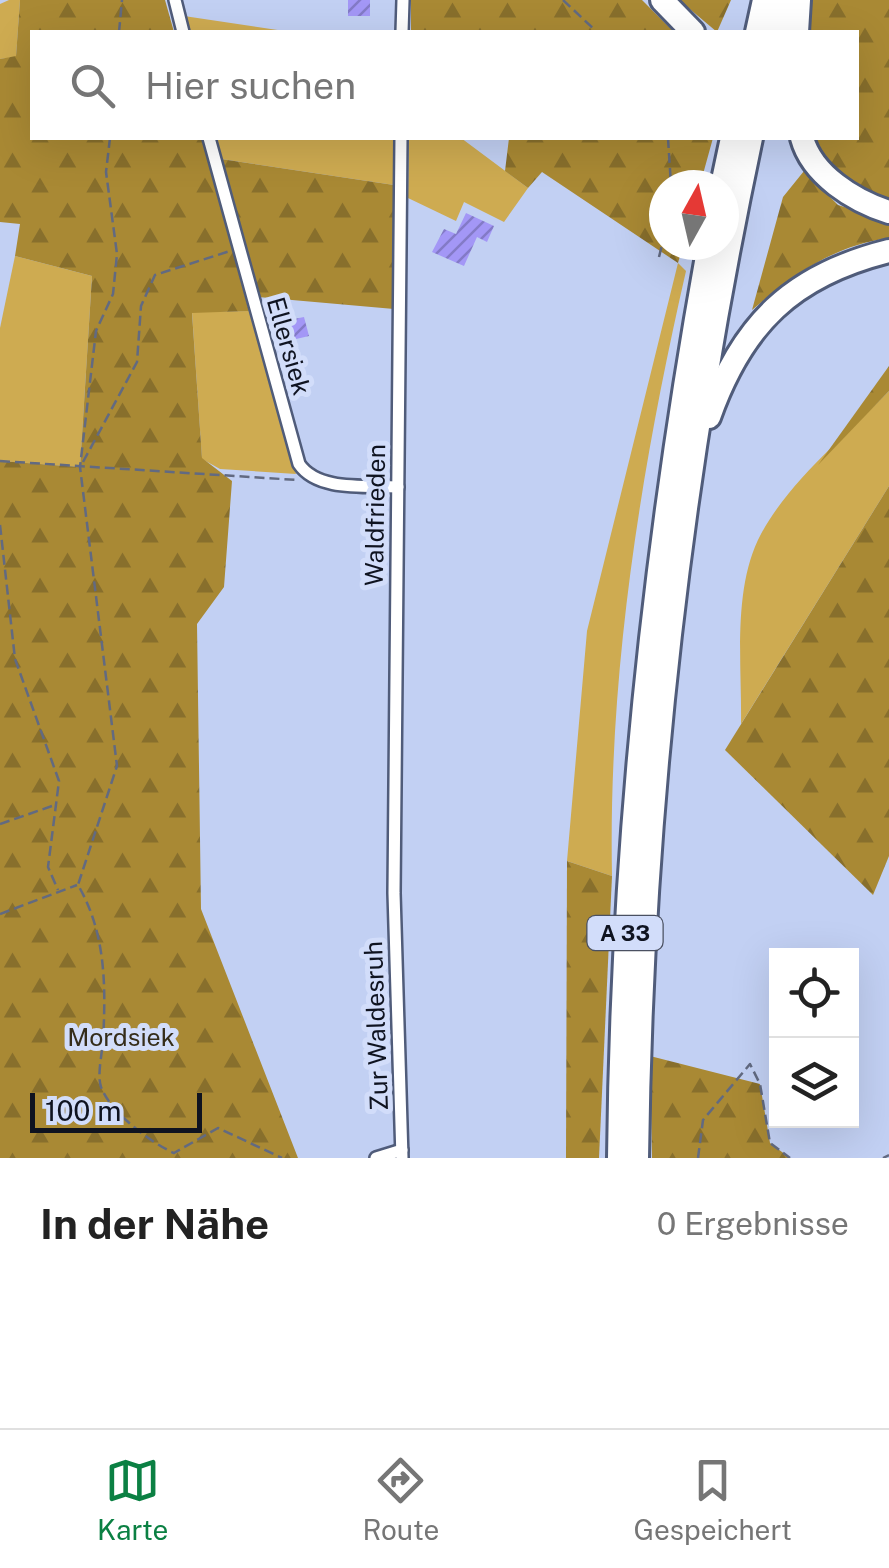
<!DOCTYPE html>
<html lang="de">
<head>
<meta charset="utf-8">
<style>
	:root { --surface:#fff; --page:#f6f6f6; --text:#222; --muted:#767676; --line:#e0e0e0; --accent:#0b8043 }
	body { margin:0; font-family:"Public Sans",sans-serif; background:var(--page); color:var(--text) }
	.controls { position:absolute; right:30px; bottom:30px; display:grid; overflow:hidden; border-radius:0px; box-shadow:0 10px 40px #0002 }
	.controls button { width:90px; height:90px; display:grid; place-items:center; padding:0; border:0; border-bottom:2px solid var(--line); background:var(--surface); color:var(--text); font:50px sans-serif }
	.compass { position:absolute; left:649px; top:170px; width:90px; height:90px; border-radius:50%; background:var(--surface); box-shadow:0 10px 40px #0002; rotate:8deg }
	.scale { position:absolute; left:30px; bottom:25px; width:172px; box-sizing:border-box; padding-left:10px; border:5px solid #0f1320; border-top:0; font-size:28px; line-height:35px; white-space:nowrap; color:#0f1320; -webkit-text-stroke:8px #d2ddfa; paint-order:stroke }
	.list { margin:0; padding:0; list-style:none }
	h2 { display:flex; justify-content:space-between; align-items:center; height:130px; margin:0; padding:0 40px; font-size:42px }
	h2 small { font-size:32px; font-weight:400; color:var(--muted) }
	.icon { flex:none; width:55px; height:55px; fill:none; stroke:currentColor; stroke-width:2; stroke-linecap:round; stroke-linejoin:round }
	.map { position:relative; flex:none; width:889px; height:1158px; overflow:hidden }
	.search { position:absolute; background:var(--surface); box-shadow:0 10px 40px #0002; left:30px; right:30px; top:30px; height:110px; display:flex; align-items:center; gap:25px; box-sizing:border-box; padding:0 35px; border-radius:0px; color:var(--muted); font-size:38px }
	.sheet { height:270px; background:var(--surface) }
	nav { display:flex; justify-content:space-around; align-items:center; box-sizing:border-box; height:140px; border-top:2px solid var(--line); background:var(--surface); font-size:28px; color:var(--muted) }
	nav a { display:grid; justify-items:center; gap:5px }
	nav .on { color:var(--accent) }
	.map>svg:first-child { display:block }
	.grass { fill:#ceab51 }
	.forest { fill:url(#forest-firs) }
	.building { fill:url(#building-hatch) }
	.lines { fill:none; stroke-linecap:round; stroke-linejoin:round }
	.street-casing { stroke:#505c7a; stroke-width:16 }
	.highway-casing { stroke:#505c7a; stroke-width:28 }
	.path { stroke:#626a81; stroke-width:2.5; stroke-dasharray:10 5; stroke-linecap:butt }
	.street { stroke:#fff; stroke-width:11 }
	.highway { stroke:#fff; stroke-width:22 }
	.labels { text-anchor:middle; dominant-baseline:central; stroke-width:10; stroke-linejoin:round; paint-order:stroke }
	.shield { fill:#d2ddfa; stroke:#4a5061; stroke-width:2.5 }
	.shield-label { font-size:22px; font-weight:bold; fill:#0f1320 }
	.street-label { font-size:25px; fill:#0f1320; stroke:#d2ddfa }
	.park-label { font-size:25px; fill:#352d1a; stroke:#d2ddfa }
</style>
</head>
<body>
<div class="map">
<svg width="889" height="1158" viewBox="0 0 889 1158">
	<defs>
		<pattern id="forest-firs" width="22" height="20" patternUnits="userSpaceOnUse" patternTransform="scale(2.5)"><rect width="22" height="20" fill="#a98934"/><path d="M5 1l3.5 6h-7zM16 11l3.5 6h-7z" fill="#886f2c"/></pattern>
		<pattern id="building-hatch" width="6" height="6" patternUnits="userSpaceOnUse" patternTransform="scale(2.5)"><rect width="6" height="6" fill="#a397f6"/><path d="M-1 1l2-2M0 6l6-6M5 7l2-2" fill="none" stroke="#837ac7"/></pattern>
	</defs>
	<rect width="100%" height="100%" fill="#c2d0f3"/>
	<g class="grass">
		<path d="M 9,0 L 20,0 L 16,57 L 0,59 L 0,4 Z"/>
		<path d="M 184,16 L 291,32 L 189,32 Z"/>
		<path d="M 216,138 L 394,138 L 394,185 L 221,159 Z"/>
		<path d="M 409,138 L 461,138 L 528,188 L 504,222 L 464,202 L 456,221 L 408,198 Z"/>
		<path d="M 15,256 L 92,276 L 80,467 L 0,461 L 0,328 Z"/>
		<path d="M 678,263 L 686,271 C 641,468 608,673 612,876 L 567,861 L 587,631 Z"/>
		<path d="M 249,311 L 296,474 L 220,469 L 202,459 L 192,312 Z"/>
		<path d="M 889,391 L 889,486 L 741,724 C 742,665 732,588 761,534 C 790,480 847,435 889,391 Z"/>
	</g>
	<g class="forest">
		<path d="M 20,0 L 165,0 L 174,32 L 32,32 L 32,138 L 202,138 L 249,311 L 192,313 L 202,458 L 232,481 L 224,587 L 197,624 L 201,909 L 298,1158 L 0,1158 L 0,461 L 80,467 L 92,276 L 15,256 L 20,224 L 0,222 L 0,59 L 16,56 Z"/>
		<path d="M 411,0 L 642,0 L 674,32 L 411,32 Z"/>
		<path d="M 679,0 L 731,0 L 717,32 Z"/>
		<path d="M 806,0 L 889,0 L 889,202 L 837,176 L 813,144 L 811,138 L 856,138 L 856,32 L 803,32 Z"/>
		<path d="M 509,138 L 713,138 L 700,185 L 664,185 L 664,245 L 683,245 L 678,263 L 542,172 L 528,188 L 505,171 Z"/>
		<path d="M 221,159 L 394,185 L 394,309 L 258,297 Z"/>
		<path d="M 804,171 L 838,205 L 889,221 L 889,238 C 833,246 794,274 752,310 L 783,197 Z"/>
		<path d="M 889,366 L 889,391 L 818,465 Z"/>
		<path d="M 889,486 L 889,856 L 873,895 L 725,750 Z"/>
		<path d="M 567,861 L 612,876 L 599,1158 L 566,1158 Z"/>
		<path d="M 650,1056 L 760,1084 L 770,1143 L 790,1158 L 652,1158 Z"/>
	</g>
	<g class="building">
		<rect x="348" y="0" width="22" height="16"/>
		<path d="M 466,213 L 494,226 L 487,242 L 477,237 L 464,266 L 432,252 L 444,229 L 456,234 Z"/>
		<path d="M 304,317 L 309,336 L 279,343 L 274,323 Z"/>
	</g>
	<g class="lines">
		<g class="street-casing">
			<g id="street">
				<path d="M 175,0 L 183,32"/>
				<path d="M 402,32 L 403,0"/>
				<path d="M 209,138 L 299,464 C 318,492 367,485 398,487"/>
				<path d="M 401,138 L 394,893 L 402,1158"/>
				<path d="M 376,1158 L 402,1150"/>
			</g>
		</g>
		<g class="highway-casing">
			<g id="highway">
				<path d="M 662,0 L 693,32"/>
				<path d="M 757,32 L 764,0"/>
				<path d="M 776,32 L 784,0"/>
				<path d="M 797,32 L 799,0"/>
				<path d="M 802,138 C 812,175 854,201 889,212"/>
				<path d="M 722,185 L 732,138"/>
				<path d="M 709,417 C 742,324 792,275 889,251"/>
				<path d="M 619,1158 C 622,851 654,547 709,245"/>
				<path d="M 637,1158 C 641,815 680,473 751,138"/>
			</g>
		</g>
		<g class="path">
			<path d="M 563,0 L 597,32"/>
			<path d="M 119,32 L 122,0"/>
			<path d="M 110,138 L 106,172 L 117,254 L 113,294 L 96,331 L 80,467 L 117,766 L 78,885 C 106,933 106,987 103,1041 C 102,1054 97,1075 101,1087 C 110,1112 151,1143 174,1153 L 218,1128 L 282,1158"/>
			<path d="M 668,138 L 671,185"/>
			<path d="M 659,257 L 664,237"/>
			<path d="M 0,461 L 297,480"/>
			<path d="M 83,462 L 137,362 L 141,306 L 155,275 L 230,251"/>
			<path d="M 0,525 L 15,659 L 59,781 L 48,867 L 58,890"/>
			<path d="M 0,824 L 55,805"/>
			<path d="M 0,914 L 77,885"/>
			<path d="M 698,1158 L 703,1120 L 750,1064 L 760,1084 L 770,1143 L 790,1158"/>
			<path d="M 883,1158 L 889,1155"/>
		</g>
		<use href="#street" class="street"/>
		<use href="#highway" class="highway"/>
	</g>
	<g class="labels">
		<rect class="shield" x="587.5" y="916" width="75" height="34" rx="8"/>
		<g class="shield-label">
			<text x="625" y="933">A 33</text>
		</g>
		<g class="street-label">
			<text transform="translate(289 346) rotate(74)">Ellersiek</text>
			<text transform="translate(375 515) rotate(-89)">Waldfrieden</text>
			<text transform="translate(376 1026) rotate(-92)">Zur Waldesruh</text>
		</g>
		<g class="park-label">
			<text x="121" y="1037">Mordsiek</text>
		</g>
	</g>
</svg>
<div class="controls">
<button><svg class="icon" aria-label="locate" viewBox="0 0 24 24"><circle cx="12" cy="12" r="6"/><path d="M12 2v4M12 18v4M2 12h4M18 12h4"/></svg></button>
<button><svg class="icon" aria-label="layers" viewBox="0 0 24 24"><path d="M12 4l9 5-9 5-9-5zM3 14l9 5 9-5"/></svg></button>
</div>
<svg class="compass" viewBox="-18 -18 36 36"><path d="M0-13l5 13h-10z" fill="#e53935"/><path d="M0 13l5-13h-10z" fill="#767676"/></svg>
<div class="scale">100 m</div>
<div class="search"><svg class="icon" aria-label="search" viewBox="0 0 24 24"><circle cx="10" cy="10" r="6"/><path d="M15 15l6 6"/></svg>Hier suchen</div>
</div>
<section class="sheet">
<h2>In der Nähe<small>0 Ergebnisse</small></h2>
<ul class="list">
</ul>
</section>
<nav>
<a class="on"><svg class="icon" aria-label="map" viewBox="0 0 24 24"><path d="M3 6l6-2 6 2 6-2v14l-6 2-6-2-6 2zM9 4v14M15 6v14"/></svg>Karte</a>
<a><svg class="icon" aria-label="directions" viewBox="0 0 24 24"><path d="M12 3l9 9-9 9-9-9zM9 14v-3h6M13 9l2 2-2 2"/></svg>Route</a>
<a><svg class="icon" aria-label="saved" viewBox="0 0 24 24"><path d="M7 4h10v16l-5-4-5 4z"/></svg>Gespeichert</a>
</nav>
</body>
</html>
